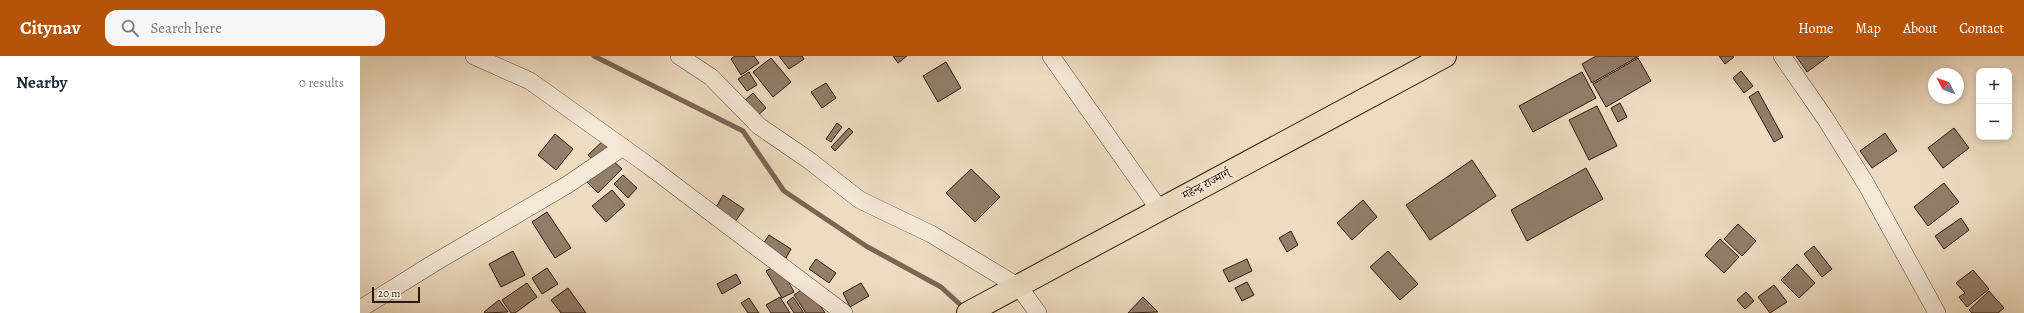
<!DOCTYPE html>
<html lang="en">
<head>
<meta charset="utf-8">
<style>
	:root { --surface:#fff; --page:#f6f6f7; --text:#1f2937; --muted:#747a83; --line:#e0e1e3; --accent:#b45309 }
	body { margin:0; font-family:Alegreya,"Noto Serif Devanagari",serif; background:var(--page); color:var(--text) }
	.controls { position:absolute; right:12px; top:12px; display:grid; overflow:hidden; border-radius:8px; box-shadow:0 2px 6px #0003 }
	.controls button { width:36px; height:36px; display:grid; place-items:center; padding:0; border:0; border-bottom:1px solid var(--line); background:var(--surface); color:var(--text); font:20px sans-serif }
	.compass { position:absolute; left:1568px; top:12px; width:36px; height:36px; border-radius:50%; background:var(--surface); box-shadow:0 2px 6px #0003; rotate:311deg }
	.scale { position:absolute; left:12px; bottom:10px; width:48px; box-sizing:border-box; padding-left:4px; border:2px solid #2f180e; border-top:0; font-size:11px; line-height:14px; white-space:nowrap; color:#2f180e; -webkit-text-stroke:3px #f4e8d7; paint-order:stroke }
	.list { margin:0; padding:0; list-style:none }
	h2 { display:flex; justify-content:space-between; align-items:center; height:52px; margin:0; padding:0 16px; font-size:17px }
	h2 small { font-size:13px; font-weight:400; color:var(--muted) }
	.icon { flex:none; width:22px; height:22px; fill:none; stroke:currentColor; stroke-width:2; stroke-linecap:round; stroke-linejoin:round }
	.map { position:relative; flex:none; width:1664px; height:257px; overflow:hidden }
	header { display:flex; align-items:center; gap:24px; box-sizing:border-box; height:56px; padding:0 20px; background:var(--accent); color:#fff }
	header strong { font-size:19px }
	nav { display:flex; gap:22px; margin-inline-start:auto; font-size:14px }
	.search { width:280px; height:36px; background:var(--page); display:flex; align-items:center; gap:10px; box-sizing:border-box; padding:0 14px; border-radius:12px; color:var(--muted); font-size:15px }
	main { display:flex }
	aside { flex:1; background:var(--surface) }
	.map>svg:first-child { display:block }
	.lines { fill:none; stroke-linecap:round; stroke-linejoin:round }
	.stream { stroke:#7b6555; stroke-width:5 }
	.building { fill:#927e6b; stroke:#2f180e }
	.minor-casing { stroke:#5f493b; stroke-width:18 }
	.highway-casing { stroke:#2f180e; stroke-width:24 }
	.minor { stroke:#f4e8d7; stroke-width:17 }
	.highway { stroke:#eedcc1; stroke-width:22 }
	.labels { text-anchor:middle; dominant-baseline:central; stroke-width:3; stroke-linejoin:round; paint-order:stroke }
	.street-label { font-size:12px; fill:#2f180e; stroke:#f4e8d7 }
</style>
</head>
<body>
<header>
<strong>Citynav</strong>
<div class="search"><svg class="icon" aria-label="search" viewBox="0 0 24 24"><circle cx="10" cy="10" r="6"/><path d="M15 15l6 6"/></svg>Search here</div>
<nav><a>Home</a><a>Map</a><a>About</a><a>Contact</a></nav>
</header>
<main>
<aside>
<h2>Nearby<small>0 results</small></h2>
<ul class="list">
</ul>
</aside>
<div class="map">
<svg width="1664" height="257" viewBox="0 0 1664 257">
	<rect width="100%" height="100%" fill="#eedcc1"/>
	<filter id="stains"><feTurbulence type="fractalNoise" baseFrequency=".005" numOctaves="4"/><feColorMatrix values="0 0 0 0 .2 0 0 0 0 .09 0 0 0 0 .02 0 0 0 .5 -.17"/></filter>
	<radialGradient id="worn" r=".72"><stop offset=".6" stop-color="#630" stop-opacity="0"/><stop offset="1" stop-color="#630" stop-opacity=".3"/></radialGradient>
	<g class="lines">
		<path class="stream" d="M 234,0 L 383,75 L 424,135 L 506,190 L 581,231 L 605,253"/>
	</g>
	<g class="building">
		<path d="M 375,0 L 394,0 L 399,7 L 381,19 L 371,3 Z"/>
		<path d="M 419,0 L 442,0 L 444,3 L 429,13 Z"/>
		<path d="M 533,0 L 547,0 L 538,7 Z"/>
		<path d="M 1236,0 L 1279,0 L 1232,27 L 1222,8 Z"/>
		<path d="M 1359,0 L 1372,0 L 1374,1 L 1365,8 Z"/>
		<path d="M 1436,0 L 1469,0 L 1447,16 Z"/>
		<path d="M 411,2 L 431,26 L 413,41 L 393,16 Z"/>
		<path d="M 1278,2 L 1291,25 L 1246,51 L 1233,28 Z"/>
		<path d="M 586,6 L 601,32 L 578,46 L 563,20 Z"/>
		<path d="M 1381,15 L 1393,30 L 1384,37 L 1373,22 Z"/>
		<path d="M 389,16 L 397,29 L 387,35 L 378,23 Z"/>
		<path d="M 1222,16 L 1236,42 L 1173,76 L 1159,50 Z"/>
		<path d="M 466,27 L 476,42 L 462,52 L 451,36 Z"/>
		<path d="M 1398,35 L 1423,81 L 1414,86 L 1389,41 Z"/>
		<path d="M 393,37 L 406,52 L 394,63 L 381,48 Z"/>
		<path d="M 1260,47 L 1267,61 L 1258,66 L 1251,52 Z"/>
		<path d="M 1237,50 L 1257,90 L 1229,104 L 1209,64 Z"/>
		<path d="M 477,67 L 482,71 L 471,86 L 466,83 Z"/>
		<path d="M 489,72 L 493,76 L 475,95 L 471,91 Z"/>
		<path d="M 1594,72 L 1609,92 L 1583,112 L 1568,92 Z"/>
		<path d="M 1525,77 L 1537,95 L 1512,112 L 1500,95 Z"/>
		<path d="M 195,78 L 213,93 L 196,114 L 178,99 Z"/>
		<path d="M 244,84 L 250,90 L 234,105 L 228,99 Z"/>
		<path d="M 251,103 L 262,113 L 238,137 L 227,126 Z"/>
		<path d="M 1112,104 L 1136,140 L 1070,184 L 1046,149 Z"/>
		<path d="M 1226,112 L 1243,143 L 1167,185 L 1151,154 Z"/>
		<path d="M 611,113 L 640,141 L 615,166 L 586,137 Z"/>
		<path d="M 263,119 L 277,132 L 268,142 L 254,128 Z"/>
		<path d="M 1584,127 L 1599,146 L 1568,170 L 1554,151 Z"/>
		<path d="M 252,134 L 265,149 L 246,166 L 232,150 Z"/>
		<path d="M 363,139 L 384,153 L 375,166 L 355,153 Z"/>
		<path d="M 1003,144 L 1017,161 L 992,184 L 977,167 Z"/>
		<path d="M 187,156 L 211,192 L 195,202 L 172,166 Z"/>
		<path d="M 1601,162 L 1609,174 L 1584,193 L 1575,180 Z"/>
		<path d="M 1378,168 L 1396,185 L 1382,200 L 1364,183 Z"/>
		<path d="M 931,175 L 938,189 L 927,196 L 919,182 Z"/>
		<path d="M 409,179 L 431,193 L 426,202 L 403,188 Z"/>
		<path d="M 1360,183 L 1379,201 L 1364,217 L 1345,199 Z"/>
		<path d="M 1454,190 L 1472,213 L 1462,221 L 1444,198 Z"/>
		<path d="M 153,195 L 165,219 L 141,231 L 129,208 Z"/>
		<path d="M 1028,195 L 1058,228 L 1040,244 L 1010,211 Z"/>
		<path d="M 456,203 L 476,217 L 469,227 L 449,213 Z"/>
		<path d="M 887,203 L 892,215 L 869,226 L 863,214 Z"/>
		<path d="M 419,208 L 434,236 L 422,242 L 406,215 Z"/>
		<path d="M 1437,208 L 1455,227 L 1439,242 L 1421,224 Z"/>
		<path d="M 187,212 L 198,228 L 182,238 L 172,222 Z"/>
		<path d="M 1613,214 L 1629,233 L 1607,251 L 1599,241 L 1605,237 L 1596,227 Z"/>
		<path d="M 376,218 L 381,227 L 362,238 L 357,228 Z"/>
		<path d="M 887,226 L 894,239 L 882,245 L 875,232 Z"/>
		<path d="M 167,227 L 177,241 L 155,257 L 151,257 L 142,244 Z"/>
		<path d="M 501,227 L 509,240 L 490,251 L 483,237 Z"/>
		<path d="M 1414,229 L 1427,246 L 1410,257 L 1398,241 Z"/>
		<path d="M 447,230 L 465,257 L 446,257 L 434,239 Z"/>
		<path d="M 208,232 L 226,257 L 201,257 L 191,244 Z"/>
		<path d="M 1629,235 L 1644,252 L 1638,257 L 1612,257 L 1609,254 Z"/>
		<path d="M 1386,236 L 1394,245 L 1385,253 L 1377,244 Z"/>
		<path d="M 420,241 L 430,257 L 411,257 L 406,249 Z"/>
		<path d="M 433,241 L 444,257 L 434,257 L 427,246 Z"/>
		<path d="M 783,241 L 798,256 L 768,257 Z"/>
		<path d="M 389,242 L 399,257 L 388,257 L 381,247 Z"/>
		<path d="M 139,244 L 148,256 L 125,257 L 124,256 Z"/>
	</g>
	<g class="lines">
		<g class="minor-casing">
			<g id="minor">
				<path d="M 114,0 L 170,25 L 289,110 L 484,257"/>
				<path d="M 319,0 L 351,21 L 399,70 L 450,105 L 500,144 L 571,178 L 659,231 L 678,257"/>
				<path d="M 691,0 L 799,153"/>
				<path d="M 1422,0 L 1465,62 L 1506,128 L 1577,257"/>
				<path d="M 0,253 L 74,207 L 207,129 L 263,91"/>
			</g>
		</g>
		<g class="highway-casing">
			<path id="highway" d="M 608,257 L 1085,0"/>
		</g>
		<use href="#minor" class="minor"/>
		<use href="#highway" class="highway"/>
	</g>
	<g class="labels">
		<g class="street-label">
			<text transform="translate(846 128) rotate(-28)">महेन्द्र राज्मार्ग्</text>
		</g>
	</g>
	<rect width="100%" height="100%" filter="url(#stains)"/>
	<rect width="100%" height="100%" fill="url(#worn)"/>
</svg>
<div class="controls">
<button>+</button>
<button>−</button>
</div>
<svg class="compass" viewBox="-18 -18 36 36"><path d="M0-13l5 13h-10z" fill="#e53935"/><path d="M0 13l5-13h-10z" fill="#747a83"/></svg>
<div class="scale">20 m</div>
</div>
</main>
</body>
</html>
